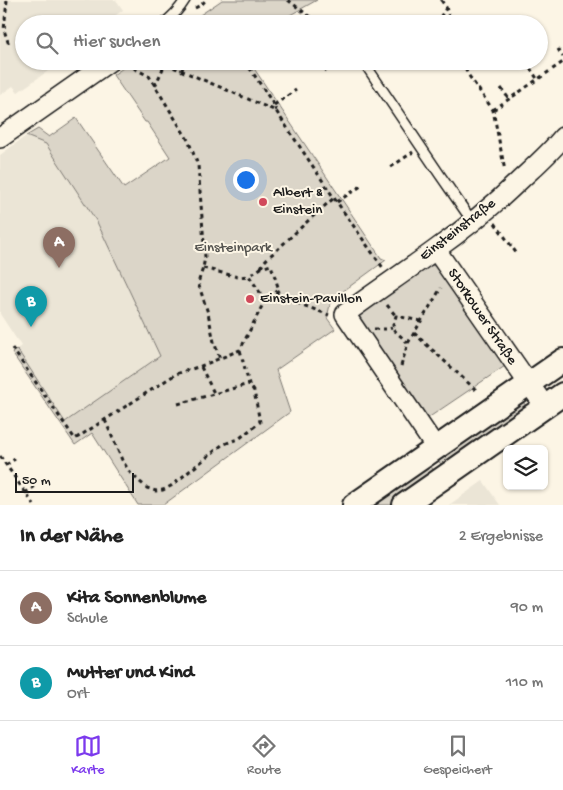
<!DOCTYPE html>
<html lang="de">
<head>
<meta charset="utf-8">
<style>
	:root { --surface:#fff; --page:#f2f2f2; --text:#222; --muted:#767676; --line:#e0e0e0; --accent:#7c3aed }
	body { margin:0; font-family:"Gochi Hand",sans-serif; background:var(--page); color:var(--text) }
	.controls { position:absolute; right:15px; bottom:15px; display:grid; overflow:hidden; border-radius:8px; box-shadow:0 1px 4px #0004 }
	.controls button { width:45px; height:45px; display:grid; place-items:center; padding:0; border:0; border-bottom:1px solid var(--line); background:var(--surface); color:var(--text); font:25px sans-serif }
	.scale { position:absolute; left:15px; bottom:12px; width:119px; box-sizing:border-box; padding-left:5px; border:2px solid #1c1c1c; border-top:0; font-size:14px; line-height:18px; white-space:nowrap; color:#1c1c1c; -webkit-text-stroke:4px #fcf5e5; paint-order:stroke }
	.you { position:absolute; left:245px; top:179px; width:18px; height:18px; margin:-12px; border:4px solid #fff; border-radius:50%; background:#1a73e8; box-shadow:0 0 0 8px #1a73e833 }
	.badge { display:grid; place-items:center; width:32px; height:32px; border-radius:50%; background:var(--accent); color:#fff; font-size:16px; font-weight:700 }
	.pin { position:absolute; translate:-50% -41px; filter:drop-shadow(0 1px 2px #0008) }
	.pin::after { content:''; position:absolute; top:26px; width:18px; height:15px; background:inherit; clip-path:polygon(0 0,100% 0,50% 100%) }
	.list { margin:0; padding:0; list-style:none }
	h2 { display:flex; justify-content:space-between; align-items:center; height:65px; margin:0; padding:0 20px; font-size:21px }
	h2 small { font-size:16px; font-weight:400; color:var(--muted) }
	.list li { display:grid; grid-template-columns:32px 1fr auto; gap:15px; align-items:center; box-sizing:border-box; height:75px; padding:0 20px; border-top:1px solid var(--line) }
	.list b { display:block; font-size:19px; white-space:nowrap }
	.list p { margin:0; font-size:16px; white-space:nowrap; color:var(--muted) }
	.list em { font-size:16px; font-style:normal; color:var(--muted) }
	.icon { flex:none; width:28px; height:28px; fill:none; stroke:currentColor; stroke-width:2; stroke-linecap:round; stroke-linejoin:round }
	.map { position:relative; flex:none; width:563px; height:505px; overflow:hidden }
	.search { position:absolute; background:var(--surface); box-shadow:0 1px 4px #0004; left:15px; right:15px; top:15px; height:55px; display:flex; align-items:center; gap:12px; box-sizing:border-box; padding:0 18px; border-radius:28px; color:var(--muted); font-size:19px }
	.sheet { height:215px; background:var(--surface) }
	nav { display:flex; justify-content:space-around; align-items:center; box-sizing:border-box; height:70px; border-top:1px solid var(--line); background:var(--surface); font-size:14px; color:var(--muted) }
	nav a { display:grid; justify-items:center; gap:2px }
	nav .on { color:var(--accent) }
	.map>svg:first-child { display:block }
	.built { fill:#ebe5d6 }
	.green { fill:#dbd5c8; stroke:#7c7872 }
	.lines { fill:none; stroke-linecap:round; stroke-linejoin:round }
	.service-casing { stroke:#1c1c1c; stroke-width:12 }
	.minor-casing { stroke:#1c1c1c; stroke-width:22 }
	.tertiary-casing { stroke:#1c1c1c; stroke-width:26 }
	.path { stroke:#1c1c1c; stroke-width:3; stroke-dasharray:4 4; stroke-linecap:butt }
	.service { stroke:#fcf5e5; stroke-width:9 }
	.minor { stroke:#fcf5e5; stroke-width:19 }
	.tertiary { stroke:#fcf5e5; stroke-width:22 }
	.poi-dot { fill:#d1495b; stroke:#fcf5e5; stroke-width:2 }
	.labels { text-anchor:middle; dominant-baseline:central; stroke-width:4; stroke-linejoin:round; paint-order:stroke }
	.poi-label { font-size:15px; fill:#1c1c1c; stroke:#fcf5e5; text-anchor:start }
	.street-label { font-size:15px; fill:#1c1c1c; stroke:#fcf5e5 }
	.park-label { font-size:15px; fill:#555450; stroke:#fcf5e5 }
</style>
</head>
<body>
<div class="map">
<svg width="563" height="505" viewBox="0 0 563 505">
	<rect width="100%" height="100%" fill="#fcf5e5"/>
	<filter id="ink" filterUnits="userSpaceOnUse"><feTurbulence type="fractalNoise" baseFrequency=".02" numOctaves="2"/><feDisplacementMap in="SourceGraphic" scale="10" xChannelSelector="R" yChannelSelector="G"/><feConvolveMatrix kernelMatrix="1 2 1 2 8 2 1 2 1" color-interpolation-filters="sRGB"/></filter>
	<g filter="url(#ink)">
		<g class="built">
			<path d="M 0,0 L 116,0 L 123,10 L 104,24 L 24,24 L 24,61 L 49,61 L 44,65 L 48,71 L 18,92 L 13,86 L 0,95 Z"/>
			<path d="M 26,136 L 46,143 L 97,222 L 160,356 L 65,423 L 17,349 L 21,346 L 0,314 L 0,155 Z"/>
			<path d="M 483,481 L 500,505 L 449,505 Z"/>
		</g>
		<g class="green">
			<path d="M 222,0 L 317,0 L 274,24 L 187,24 Z"/>
			<path d="M 133,61 L 249,61 L 381,258 L 386,260 L 331,300 L 327,318 L 335,329 L 276,370 L 290,412 L 163,505 L 138,505 L 92,433 L 75,445 L 12,353 L 17,349 L 65,422 L 160,356 L 97,222 L 46,144 L 26,136 L 38,129 L 49,137 L 76,118 L 124,188 L 170,157 L 147,122 L 145,122 L 113,75 Z"/>
			<path d="M 428,265 L 436,266 L 508,364 L 425,420 L 359,320 L 360,312 Z"/>
			<path d="M 518,395 L 529,410 L 444,468 L 433,454 Z"/>
			<path d="M 426,459 L 436,474 L 391,505 L 359,505 Z"/>
		</g>
		<g class="lines">
			<g class="service-casing">
				<g id="service">
					<path d="M 163,24 C 172,17 179,10 185,0"/>
					<path d="M 363,61 L 440,175 L 472,221"/>
				</g>
			</g>
			<g class="minor-casing">
				<g id="minor">
					<path d="M 0,138 L 110,61"/>
					<path d="M 436,250 L 529,384 L 545,406"/>
					<path d="M 436,448 L 345,314 C 375,292 405,272 435,250 C 465,229 494,205 520,180 C 535,166 550,153 563,137"/>
				</g>
			</g>
			<g class="tertiary-casing">
				<g id="tertiary">
					<path d="M 354,505 L 563,360"/>
					<path d="M 404,505 L 563,394"/>
				</g>
			</g>
			<g class="path">
				<path d="M 7,0 L 4,30 L 9,45"/>
				<path d="M 288,0 L 319,24"/>
				<path d="M 441,0 L 446,7 L 451,24"/>
				<path d="M 195,8 L 201,5 L 206,0"/>
				<path d="M 436,24 L 446,8"/>
				<path d="M 558,49 L 563,57"/>
				<path d="M 130,61 L 135,69 L 149,76 L 188,140 L 198,165 L 205,257 L 203,268 L 198,283 L 208,313 L 214,342 L 220,359"/>
				<path d="M 159,61 L 276,111 L 334,198 L 383,268"/>
				<path d="M 245,61 L 274,105 L 276,111"/>
				<path d="M 463,61 L 467,73 L 493,110 L 505,171"/>
				<path d="M 530,68 L 538,80"/>
				<path d="M 181,71 L 187,61"/>
				<path d="M 325,71 L 338,61"/>
				<path d="M 155,86 L 165,64"/>
				<path d="M 501,88 L 509,99"/>
				<path d="M 274,105 L 296,90"/>
				<path d="M 493,110 L 563,62"/>
				<path d="M 391,167 L 413,152"/>
				<path d="M 337,202 L 361,186"/>
				<path d="M 495,223 L 517,254"/>
				<path d="M 203,268 L 238,277 L 249,276 L 265,300"/>
				<path d="M 261,268 C 264,259 272,255 279,248 C 297,231 315,214 334,198"/>
				<path d="M 276,292 L 279,296 L 329,315"/>
				<path d="M 387,305 L 396,316"/>
				<path d="M 374,329 L 389,329 L 392,328"/>
				<path d="M 414,333 L 477,391"/>
				<path d="M 408,343 L 392,328 L 396,316 L 421,321"/>
				<path d="M 12,348 L 75,439 L 176,374 L 201,366 L 240,350 L 265,300 L 279,290 L 271,265 L 261,268 L 249,276"/>
				<path d="M 401,366 L 408,343 L 441,288"/>
				<path d="M 201,367 L 214,393"/>
				<path d="M 178,404 L 249,384"/>
				<path d="M 105,420 L 122,460 L 131,474 L 147,488 L 156,491 L 163,490 L 171,486 L 222,445 L 240,438 L 260,422 L 254,391 L 249,384 L 240,350"/>
				<path d="M 0,456 L 34,505"/>
				<path d="M 6,465 L 15,459"/>
				<path d="M 25,493 L 34,487"/>
			</g>
			<use href="#service" class="service"/>
			<use href="#minor" class="minor"/>
			<use href="#tertiary" class="tertiary"/>
		</g>
	</g>
	<g class="poi-dot">
		<circle cx="263" cy="202" r="5"/>
		<circle cx="250" cy="299" r="5"/>
	</g>
	<g class="labels">
		<g class="poi-label">
			<text x="273" y="193">Albert &amp;<tspan x="273" dy="17">Einstein</tspan></text>
			<text x="260" y="299">Einstein-Pavillon</text>
		</g>
		<g class="street-label">
			<text transform="translate(458 230) rotate(-38)">Einsteinstraße</text>
			<text transform="translate(482 317) rotate(56)">Storkower Straße</text>
		</g>
		<g class="park-label">
			<text x="233" y="248">Einsteinpark</text>
		</g>
	</g>
</svg>
<div class="controls">
<button><svg class="icon" aria-label="layers" viewBox="0 0 24 24"><path d="M12 4l9 5-9 5-9-5zM3 14l9 5 9-5"/></svg></button>
</div>
<div class="scale">50 m</div>
<div class="you"></div>
<div class="pin badge" style="left:59px;top:268px;background:#8d6e63">A</div>
<div class="pin badge" style="left:31px;top:327px;background:#0f9aa8">B</div>
<div class="search"><svg class="icon" aria-label="search" viewBox="0 0 24 24"><circle cx="10" cy="10" r="6"/><path d="M15 15l6 6"/></svg>Hier suchen</div>
</div>
<section class="sheet">
<h2>In der Nähe<small>2 Ergebnisse</small></h2>
<ul class="list">
<li><span class="badge" style="background:#8d6e63">A</span><div><b>Kita Sonnenblume</b><p>Schule</p></div><em>90 m</em></li>
<li><span class="badge" style="background:#0f9aa8">B</span><div><b>Mutter und Kind</b><p>Ort</p></div><em>110 m</em></li>
</ul>
</section>
<nav>
<a class="on"><svg class="icon" aria-label="map" viewBox="0 0 24 24"><path d="M3 6l6-2 6 2 6-2v14l-6 2-6-2-6 2zM9 4v14M15 6v14"/></svg>Karte</a>
<a><svg class="icon" aria-label="directions" viewBox="0 0 24 24"><path d="M12 3l9 9-9 9-9-9zM9 14v-3h6M13 9l2 2-2 2"/></svg>Route</a>
<a><svg class="icon" aria-label="saved" viewBox="0 0 24 24"><path d="M7 4h10v16l-5-4-5 4z"/></svg>Gespeichert</a>
</nav>
</body>
</html>
